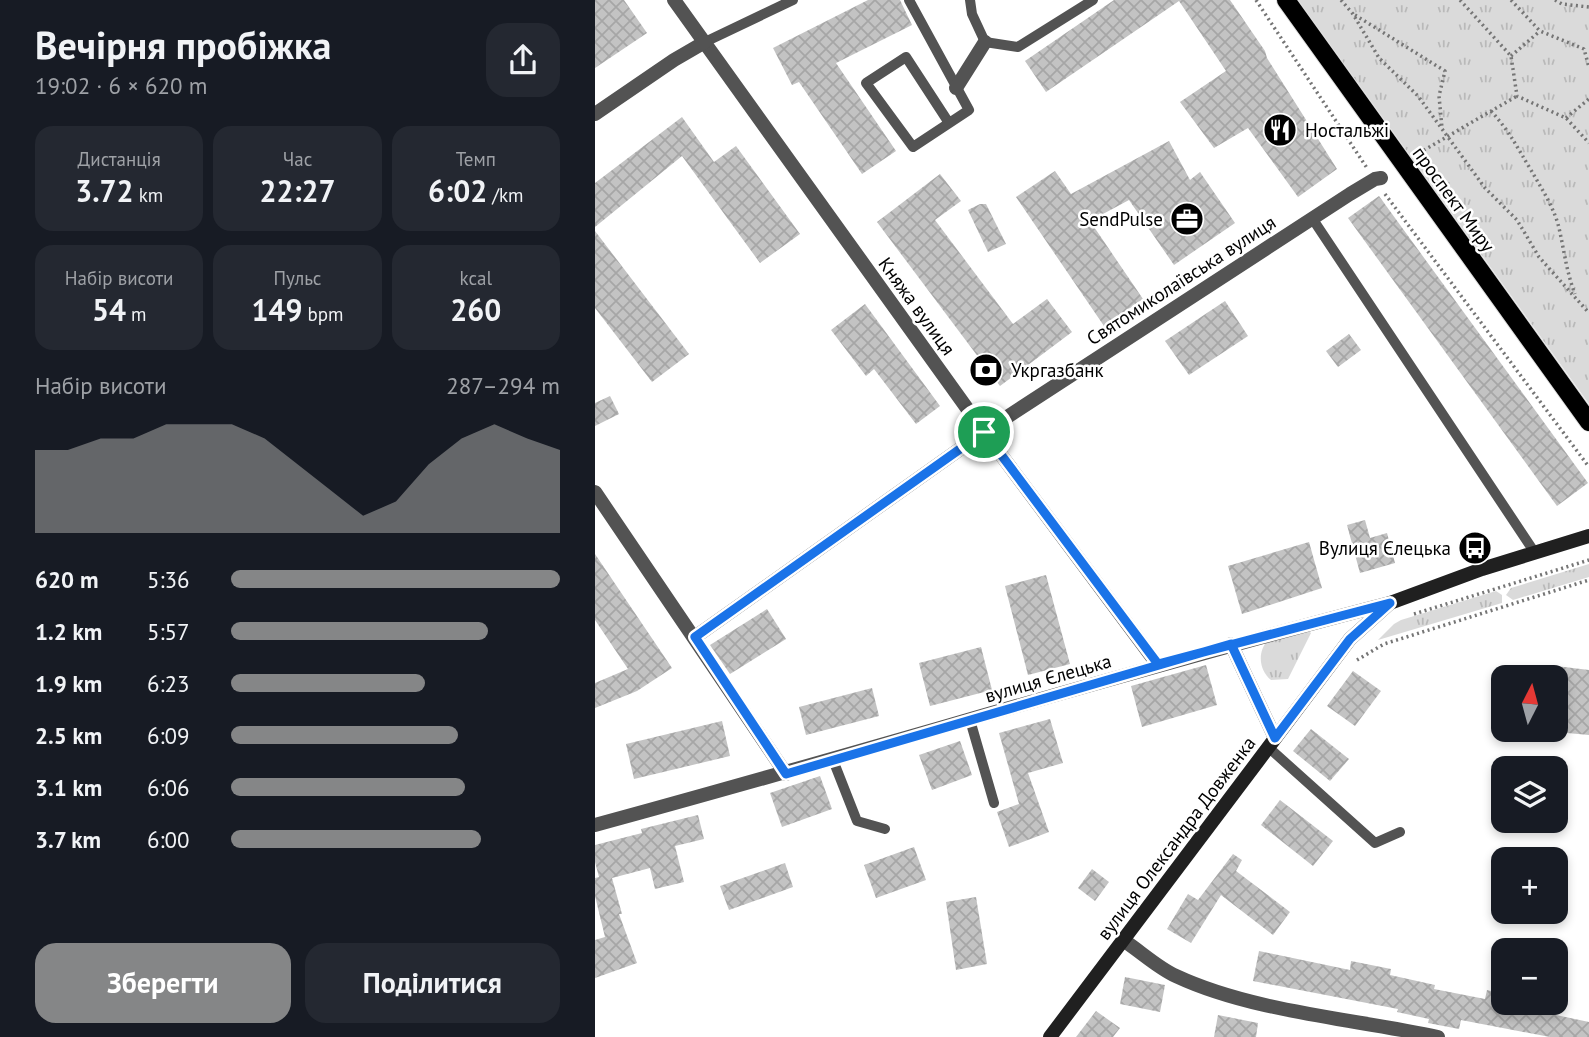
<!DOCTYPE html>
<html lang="uk">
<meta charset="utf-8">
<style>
:root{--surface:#171b24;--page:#242831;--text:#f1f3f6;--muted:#9ea1a6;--accent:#858687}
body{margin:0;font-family:"PT Sans",sans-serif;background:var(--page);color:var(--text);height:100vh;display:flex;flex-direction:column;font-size:26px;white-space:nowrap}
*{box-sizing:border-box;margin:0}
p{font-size:23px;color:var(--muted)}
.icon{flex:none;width:38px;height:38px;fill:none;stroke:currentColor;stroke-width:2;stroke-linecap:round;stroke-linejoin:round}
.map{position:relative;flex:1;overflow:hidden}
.sheet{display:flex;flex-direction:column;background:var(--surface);width:595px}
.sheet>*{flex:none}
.needle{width:46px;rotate:6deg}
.buttons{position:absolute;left:896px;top:665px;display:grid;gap:14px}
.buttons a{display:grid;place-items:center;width:77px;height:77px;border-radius:14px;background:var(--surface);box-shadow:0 4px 10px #0003;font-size:35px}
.pin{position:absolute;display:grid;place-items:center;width:60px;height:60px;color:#fff;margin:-30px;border:4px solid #fff;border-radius:50%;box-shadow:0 2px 7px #0007}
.round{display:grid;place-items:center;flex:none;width:74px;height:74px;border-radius:21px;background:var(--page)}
.head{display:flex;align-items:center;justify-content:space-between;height:119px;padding:0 35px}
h1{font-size:38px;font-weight:800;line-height:52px}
.figures{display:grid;grid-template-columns:repeat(3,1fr);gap:10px;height:119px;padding:7px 35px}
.figures div{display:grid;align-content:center;border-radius:18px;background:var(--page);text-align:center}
.figures b{font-size:30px;font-weight:800}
.figures small{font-size:19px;font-weight:400}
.figures p{font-size:19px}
.chart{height:196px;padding:14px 35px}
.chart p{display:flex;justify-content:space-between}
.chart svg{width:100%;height:126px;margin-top:7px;fill:var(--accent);opacity:.7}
.action{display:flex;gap:14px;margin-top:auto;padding:14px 35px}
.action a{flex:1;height:80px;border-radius:21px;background:var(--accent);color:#fff;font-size:28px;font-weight:800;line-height:80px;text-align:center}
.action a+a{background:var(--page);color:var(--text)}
ul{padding:0 35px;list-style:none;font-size:23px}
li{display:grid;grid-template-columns:112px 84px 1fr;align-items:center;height:52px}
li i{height:18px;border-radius:9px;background:var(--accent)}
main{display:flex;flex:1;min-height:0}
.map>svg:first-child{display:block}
</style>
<main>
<section class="sheet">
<div class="head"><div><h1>Вечірня пробіжка</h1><p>19:02 · 6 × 620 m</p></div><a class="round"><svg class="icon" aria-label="share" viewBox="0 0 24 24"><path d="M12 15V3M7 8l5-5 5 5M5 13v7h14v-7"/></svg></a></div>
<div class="figures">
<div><p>Дистанція</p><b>3.72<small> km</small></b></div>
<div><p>Час</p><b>22:27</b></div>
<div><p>Темп</p><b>6:02<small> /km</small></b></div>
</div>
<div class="figures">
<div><p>Набір висоти</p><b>54<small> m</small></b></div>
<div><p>Пульс</p><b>149<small> bpm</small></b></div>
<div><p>kcal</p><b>260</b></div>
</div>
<div class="chart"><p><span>Набір висоти</span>287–294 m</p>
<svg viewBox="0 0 160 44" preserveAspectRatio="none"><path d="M0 44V15L10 15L20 11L30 11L40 6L50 6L60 6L70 11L80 20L90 29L100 38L110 33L120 20L130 11L140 6L150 11L160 15V44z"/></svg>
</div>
<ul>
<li><b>620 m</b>5:36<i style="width:100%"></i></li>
<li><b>1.2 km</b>5:57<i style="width:78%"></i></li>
<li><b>1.9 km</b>6:23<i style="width:59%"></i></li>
<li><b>2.5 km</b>6:09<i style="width:69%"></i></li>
<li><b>3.1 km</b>6:06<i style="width:71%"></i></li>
<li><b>3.7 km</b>6:00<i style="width:76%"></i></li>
</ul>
<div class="action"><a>Зберегти</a><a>Поділитися</a></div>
</section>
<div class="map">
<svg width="994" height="1037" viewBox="0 0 994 1037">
<defs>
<pattern id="grass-tufts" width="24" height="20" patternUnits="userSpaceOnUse" patternTransform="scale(1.75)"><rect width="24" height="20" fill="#dadada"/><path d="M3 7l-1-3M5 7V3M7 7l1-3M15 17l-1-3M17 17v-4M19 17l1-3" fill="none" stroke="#b9b9b9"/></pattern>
<pattern id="building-cross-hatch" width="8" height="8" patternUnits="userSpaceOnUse" patternTransform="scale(1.75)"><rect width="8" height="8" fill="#c3c3c3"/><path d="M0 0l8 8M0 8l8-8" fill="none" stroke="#a6a6a6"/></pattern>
</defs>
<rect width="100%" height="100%" fill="#fff"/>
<g fill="url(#grass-tufts)">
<polygon points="703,0 994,0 994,404"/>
<polygon points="994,564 994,577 918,600 911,595 916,588"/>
<polygon points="901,591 907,595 907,603 783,640 799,624 806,620"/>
<path d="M712,630L716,633L693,679L676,680C664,670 662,652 673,640Z"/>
</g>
<g fill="url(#building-cross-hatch)">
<polygon points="0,0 29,0 52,33 0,68"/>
<polygon points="273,0 305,0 317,25 241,63 301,151 267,174 204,82 197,85 178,48"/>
<polygon points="519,0 635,0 670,51 672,58 742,169 703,197 653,128 619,148 585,102 631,71 584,1 451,92 430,61"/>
<polygon points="87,117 119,162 141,146 205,234 165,263 87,156 0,227 0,183"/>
<polygon points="574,141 595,180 605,172 640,223 579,265 534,200 495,221 548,299 509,326 421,197 460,171 476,194"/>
<polygon points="345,174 366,201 340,220 418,324 452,299 477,332 405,386 282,222"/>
<polygon points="784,196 993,483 962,506 753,218"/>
<polygon points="385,204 391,204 411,244 393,252 373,210"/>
<polygon points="0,231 94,354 57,382 0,308"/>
<polygon points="630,301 653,336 594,375 570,341"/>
<polygon points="270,304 345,406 321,424 279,369 271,376 236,330"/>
<polygon points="754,334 766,350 743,367 731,351"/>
<polygon points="15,396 24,414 0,426 0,403"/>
<polygon points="770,520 775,538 792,533 800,563 765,573 752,525"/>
<polygon points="714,542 727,588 647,614 633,566"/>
<polygon points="0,554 77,668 42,691 0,708 0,683 33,669 0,620"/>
<polygon points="451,575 475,664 433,675 410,586"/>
<polygon points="172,609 191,639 135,674 115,645"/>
<polygon points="386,647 397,690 335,706 324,663"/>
<polygon points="611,665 622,705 547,727 536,686"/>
<polygon points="961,666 994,670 994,735 961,732"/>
<polygon points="758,671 786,691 760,726 732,706"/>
<polygon points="277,688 284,716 211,735 204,707"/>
<polygon points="455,719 468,763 433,773 454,832 414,847 402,812 424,804 404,733"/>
<polygon points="127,721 135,756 39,779 31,744"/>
<polygon points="716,729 754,759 735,781 698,751"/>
<polygon points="365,741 377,775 337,790 324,755"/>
<polygon points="225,776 237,809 187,827 175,793"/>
<polygon points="685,800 738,841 718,866 666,825"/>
<polygon points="103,815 109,839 80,846 89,882 60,889 55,868 17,878 27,914 24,914 42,963 0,978 0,940 10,937 0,896 0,878 4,877 0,862 0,845 47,833 46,829"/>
<polygon points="319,847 331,880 281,898 269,865"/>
<polygon points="638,854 647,860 641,871 695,912 678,935 626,895 596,943 572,929 593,894 603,900"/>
<polygon points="190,863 198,887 134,910 125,886"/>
<polygon points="497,869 514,882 500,901 483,888"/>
<polygon points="381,897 392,964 361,970 351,902"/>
<polygon points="664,951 755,970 756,961 796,969 795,975 840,985 839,989 890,999 892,990 908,994 908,1003 964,1003 961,1015 994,1022 994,1037 955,1037 866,1020 864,1029 833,1023 834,1019 802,1012 803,1009 658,981"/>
<polygon points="530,977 570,985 565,1012 525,1004"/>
<polygon points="501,1011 525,1028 518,1037 481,1037"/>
<polygon points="623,1015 663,1023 661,1037 619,1037"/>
</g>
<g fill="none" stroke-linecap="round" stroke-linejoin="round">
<defs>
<polyline id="primary" points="691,0 994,422"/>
</defs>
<use href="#primary" stroke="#dbdbdb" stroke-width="20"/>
<g stroke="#757575" stroke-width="3.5" stroke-dasharray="2 3.5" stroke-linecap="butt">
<polyline points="661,0 772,168"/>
<polyline points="746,0 758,14 784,58 823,96 890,188 922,220 944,257 994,313"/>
<polyline points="865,0 916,56 922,96 971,118 994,143"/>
<polyline points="916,0 945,31 989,49 994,67"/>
<polyline points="960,0 967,4 994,7"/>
<polyline points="760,15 850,71 844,96 847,128"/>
<polyline points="916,56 945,31"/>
<path d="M896,111C915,132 922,147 936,170C946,188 957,204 963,224C969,248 971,271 980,294"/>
<polyline points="971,118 994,99"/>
<polyline points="824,153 922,96"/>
<polyline points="790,194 994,467"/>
<polyline points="819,614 994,560"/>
<polyline points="762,660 789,644 994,580"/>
</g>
<g stroke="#535353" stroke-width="10">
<polyline points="314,0 374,110 318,147 271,83 311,57 354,123"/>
<polyline points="375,0 377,14 390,42 423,47 498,0"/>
<polyline points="110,42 198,0"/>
<polyline points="717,218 940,553"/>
<polyline points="375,720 399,803"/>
<polyline points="673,747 780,843 805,832"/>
<polyline points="238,760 262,821 290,829"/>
</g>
<g stroke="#535353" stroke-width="14">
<polyline points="79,0 389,432 563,665"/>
<polyline points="361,88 390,42"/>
<polyline points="0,114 79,60 110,42"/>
<polyline points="0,492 191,774"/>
<polyline points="100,637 389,432 755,194 780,179 786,178"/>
<polyline points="636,644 680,738"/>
<path d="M0,825C266,753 529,672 795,603"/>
<path d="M528,940C545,951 563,968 581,976C658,1012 760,1019 843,1037"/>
</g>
<polyline stroke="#202020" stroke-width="14" points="455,1037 755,639 795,603 887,569 994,536"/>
<use href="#primary" stroke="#000" stroke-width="18"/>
</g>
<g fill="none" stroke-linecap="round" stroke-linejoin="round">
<defs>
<polyline id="route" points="389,432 100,637 191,774 636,644 680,738 755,639 795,603 563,664 389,432"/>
</defs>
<use href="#route" stroke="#fff" stroke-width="14"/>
<use href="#route" stroke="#1a73e8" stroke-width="9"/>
</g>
<defs>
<symbol id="restaurant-disc" viewBox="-11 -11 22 22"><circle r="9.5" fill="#000" stroke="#fff"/><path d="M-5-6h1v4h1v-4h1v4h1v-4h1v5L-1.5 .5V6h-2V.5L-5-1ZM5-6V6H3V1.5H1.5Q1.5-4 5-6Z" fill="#fff"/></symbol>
<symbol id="office-disc" viewBox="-11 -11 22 22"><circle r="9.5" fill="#000" stroke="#fff"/><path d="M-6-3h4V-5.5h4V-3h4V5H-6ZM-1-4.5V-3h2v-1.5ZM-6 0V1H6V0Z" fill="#fff"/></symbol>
<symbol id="bank-disc" viewBox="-11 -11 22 22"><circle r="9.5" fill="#000" stroke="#fff"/><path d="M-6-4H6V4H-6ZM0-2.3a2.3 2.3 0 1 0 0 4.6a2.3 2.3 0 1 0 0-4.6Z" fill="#fff"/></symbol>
<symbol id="bus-disc" viewBox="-11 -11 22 22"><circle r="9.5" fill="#000" stroke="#fff"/><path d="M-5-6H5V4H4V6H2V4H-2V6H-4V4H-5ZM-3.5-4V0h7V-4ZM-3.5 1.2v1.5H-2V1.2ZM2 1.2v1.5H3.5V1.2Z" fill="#fff"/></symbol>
</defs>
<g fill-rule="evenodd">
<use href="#restaurant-disc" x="666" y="111" width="38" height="38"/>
<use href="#office-disc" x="573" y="200" width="38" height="38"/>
<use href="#bank-disc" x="372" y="351" width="38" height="38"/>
<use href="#bus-disc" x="861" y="529" width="38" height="38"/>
</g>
<g text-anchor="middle" stroke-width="5" stroke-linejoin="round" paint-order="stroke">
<g font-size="19" fill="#000" stroke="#fff" text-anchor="start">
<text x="710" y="137">Ностальжі</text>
<text x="568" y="226" text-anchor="end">SendPulse</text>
<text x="416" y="377">Укргазбанк</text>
<text x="856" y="555" text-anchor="end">Вулиця Єлецька</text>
</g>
<g font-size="19" fill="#000" stroke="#fff">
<text transform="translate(859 199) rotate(54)" y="7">проспект Миру</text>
<text transform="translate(586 280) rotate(-33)" y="7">Святомиколаївська вулиця</text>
<text transform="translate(322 306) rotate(54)" y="7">Княжа вулиця</text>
<text transform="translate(453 678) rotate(-16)" y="7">вулиця Єлецька</text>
<text transform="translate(581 838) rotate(-53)" y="7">вулиця Олександра Довженка</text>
</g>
</g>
</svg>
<div class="buttons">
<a><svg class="needle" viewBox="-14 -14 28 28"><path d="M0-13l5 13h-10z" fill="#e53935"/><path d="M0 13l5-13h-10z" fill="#9ea1a6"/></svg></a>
<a><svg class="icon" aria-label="layers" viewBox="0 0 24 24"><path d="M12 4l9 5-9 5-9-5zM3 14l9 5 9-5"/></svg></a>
<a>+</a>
<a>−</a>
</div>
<div class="pin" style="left:389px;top:432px;background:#1e9e55"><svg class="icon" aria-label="arrive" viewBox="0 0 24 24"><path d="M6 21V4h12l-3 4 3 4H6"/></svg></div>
</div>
</main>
